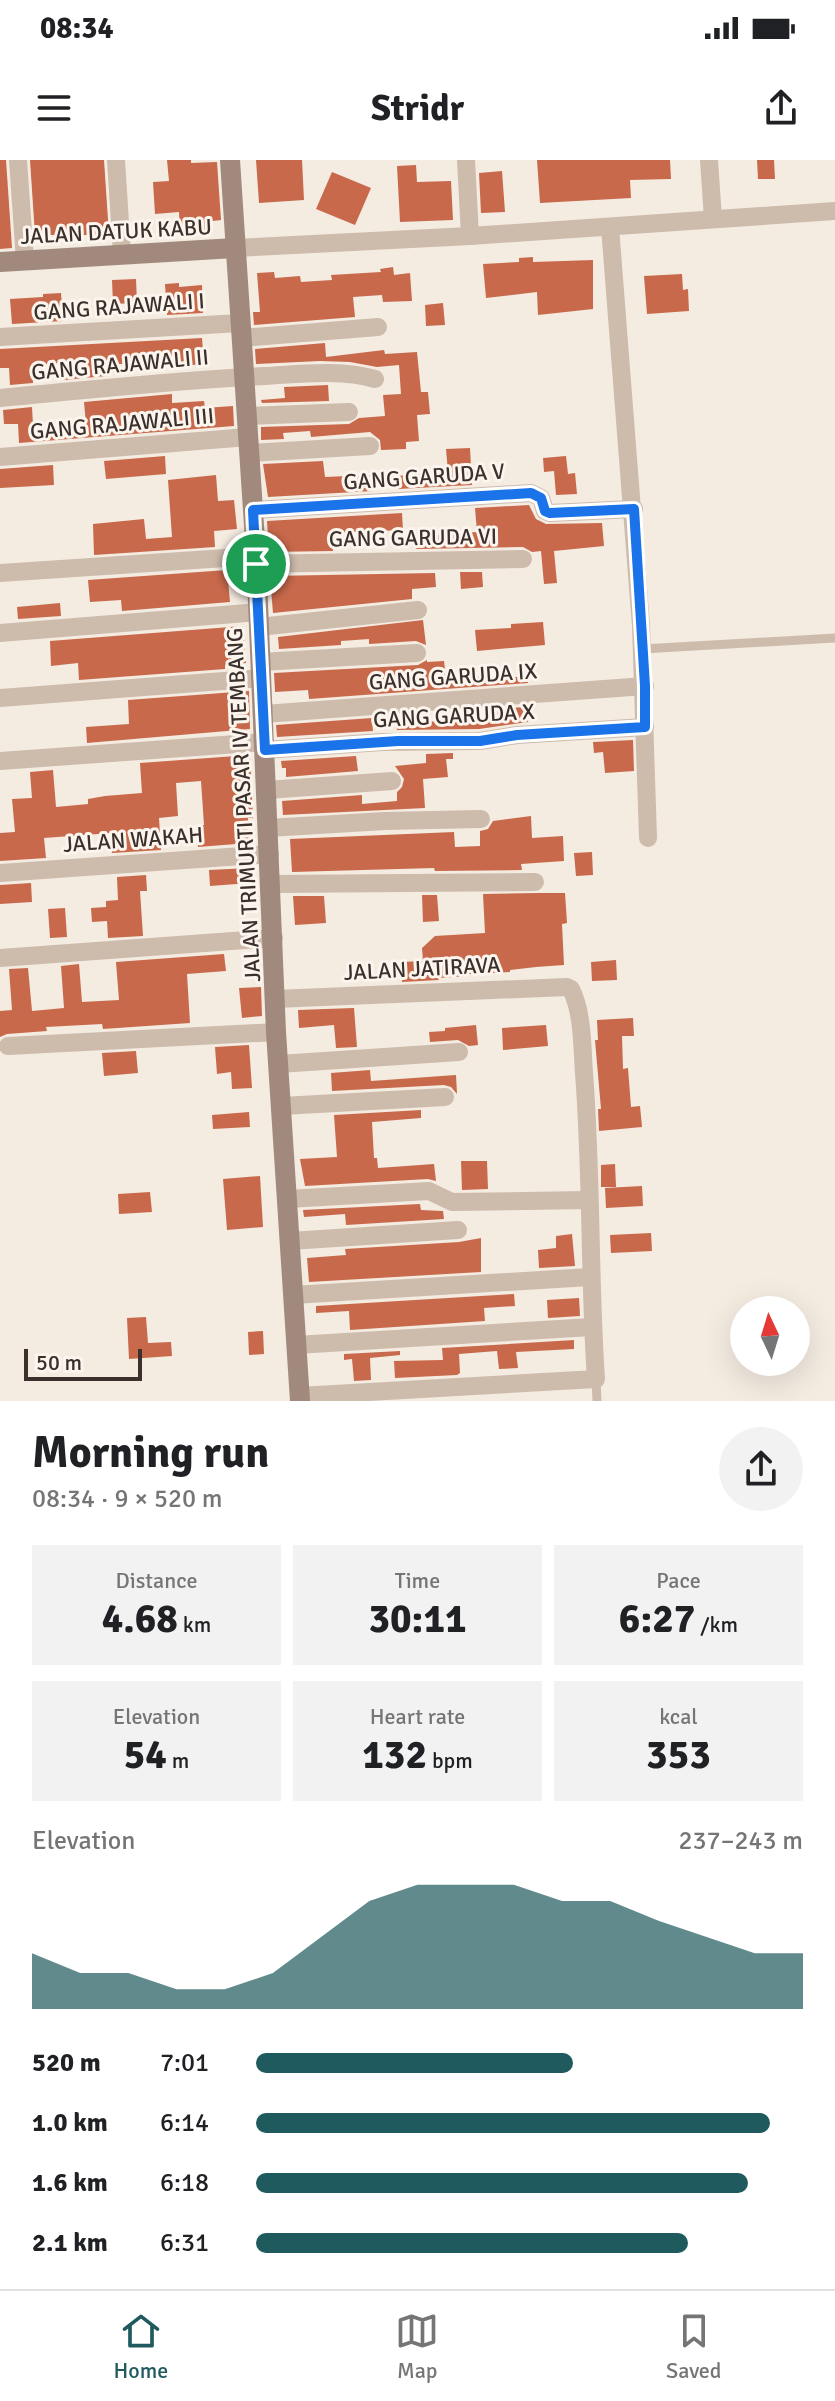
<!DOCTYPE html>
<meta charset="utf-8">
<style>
:root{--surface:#fff;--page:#f2f2f2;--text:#202124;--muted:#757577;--line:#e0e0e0;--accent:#1f5a5e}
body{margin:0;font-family:Signika,sans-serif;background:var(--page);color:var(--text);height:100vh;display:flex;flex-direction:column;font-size:30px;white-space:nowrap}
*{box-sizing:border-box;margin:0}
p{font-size:26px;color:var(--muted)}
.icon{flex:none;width:44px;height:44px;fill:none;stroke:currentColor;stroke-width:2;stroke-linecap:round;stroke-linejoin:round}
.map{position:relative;height:1241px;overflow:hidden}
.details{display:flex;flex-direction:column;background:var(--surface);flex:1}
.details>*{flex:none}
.needle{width:52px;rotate:356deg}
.tools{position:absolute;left:730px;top:1136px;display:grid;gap:16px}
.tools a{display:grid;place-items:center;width:80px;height:80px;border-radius:50%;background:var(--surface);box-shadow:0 8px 32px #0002;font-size:40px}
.scale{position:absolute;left:24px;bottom:20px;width:118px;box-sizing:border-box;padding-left:8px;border:4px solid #3b302b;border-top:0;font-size:22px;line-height:28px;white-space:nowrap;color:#3b302b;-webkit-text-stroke:6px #fbf5ee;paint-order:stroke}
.pin{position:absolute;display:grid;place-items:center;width:68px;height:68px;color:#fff;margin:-34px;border:4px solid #fff;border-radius:50%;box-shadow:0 2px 8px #0007}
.round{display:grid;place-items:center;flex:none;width:84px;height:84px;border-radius:42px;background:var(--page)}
.summary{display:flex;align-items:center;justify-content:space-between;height:136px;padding:0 32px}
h1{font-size:44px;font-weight:800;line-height:60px}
.metrics{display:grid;grid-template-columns:repeat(3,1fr);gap:12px;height:136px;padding:8px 32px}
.metrics div{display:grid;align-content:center;border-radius:0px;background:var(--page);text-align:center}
.metrics b{font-size:40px;font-weight:800}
.metrics small{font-size:22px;font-weight:400}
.metrics p{font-size:22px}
.chart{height:224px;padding:16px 32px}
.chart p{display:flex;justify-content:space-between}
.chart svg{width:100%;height:144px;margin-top:8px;fill:var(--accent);opacity:.7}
ul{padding:0 32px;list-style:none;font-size:26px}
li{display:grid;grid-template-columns:128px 96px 1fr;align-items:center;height:60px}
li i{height:20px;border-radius:10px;background:var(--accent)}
.status{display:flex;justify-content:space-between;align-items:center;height:56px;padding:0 40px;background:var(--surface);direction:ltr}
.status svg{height:22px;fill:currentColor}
header{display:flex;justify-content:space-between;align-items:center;height:104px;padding:0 32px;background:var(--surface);font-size:36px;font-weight:800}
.dock{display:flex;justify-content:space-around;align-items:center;height:112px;border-top:2px solid var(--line);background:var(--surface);font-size:22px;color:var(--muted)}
.dock a{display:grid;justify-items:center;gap:4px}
.dock .active{color:var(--accent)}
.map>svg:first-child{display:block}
</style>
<div class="status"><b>08:34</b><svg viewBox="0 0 49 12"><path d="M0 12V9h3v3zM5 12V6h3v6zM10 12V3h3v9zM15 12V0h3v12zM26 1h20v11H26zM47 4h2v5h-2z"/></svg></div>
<header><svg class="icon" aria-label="menu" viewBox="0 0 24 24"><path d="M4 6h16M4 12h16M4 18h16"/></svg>Stridr<svg class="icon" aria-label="share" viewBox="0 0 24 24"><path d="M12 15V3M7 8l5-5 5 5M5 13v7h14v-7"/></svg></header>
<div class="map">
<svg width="835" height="1241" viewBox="0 0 835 1241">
<rect width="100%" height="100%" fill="#f4ebe1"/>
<g fill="#c8694b">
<polygon points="0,0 6,0 12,88 0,89"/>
<polygon points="30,0 104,0 109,75 35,75"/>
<polygon points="167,0 191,0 191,3 217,2 221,60 205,62 206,71 180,72 179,52 155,54 153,22 169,21"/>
<polygon points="256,0 302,0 304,40 259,43"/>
<polygon points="537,0 670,0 671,19 630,20 631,38 540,43"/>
<polygon points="757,0 774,0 775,19 758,19"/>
<polygon points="416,5 417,22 451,21 453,60 400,62 397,6"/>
<polygon points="502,11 505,52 481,53 479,13"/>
<polygon points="332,12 371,28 355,65 316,49"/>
<polygon points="533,97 533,102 593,100 593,149 538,155 537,132 486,138 483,104 519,102 519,98"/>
<polygon points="393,107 394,115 410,113 412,141 383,142 382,135 353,137 355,157 254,165 253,152 260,152 257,113 274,112 275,118 300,116 301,122 332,120 331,115 381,112 380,109"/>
<polygon points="682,114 683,130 688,129 689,151 647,154 644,116"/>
<polygon points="136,119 137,143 113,144 112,120"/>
<polygon points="179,123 179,127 202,125 203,153 167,155 165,124"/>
<polygon points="61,133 63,161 12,164 10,139 43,137 43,134"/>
<polygon points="443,143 445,165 426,166 425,145"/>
<polygon points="202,178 204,204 181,206 180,198 135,200 136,203 105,205 106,216 64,220 63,203 36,205 32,206 33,223 10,225 9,208 0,208 0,189"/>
<polygon points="325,183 326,197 384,190 385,194 417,192 421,232 428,232 430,254 417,255 419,281 406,282 406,289 381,290 380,280 370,272 311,277 310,271 283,273 284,279 261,280 261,267 349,264 359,258 385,256 383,235 401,234 399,205 377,207 350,202 320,201 256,204 255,189"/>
<polygon points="328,225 329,241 262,243 261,240 285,238 284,227"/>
<polygon points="172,234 172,243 204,241 205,248 233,246 234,266 19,283 18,264 4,264 3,250 32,247 33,265 41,265 41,269 86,264 84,242"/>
<polygon points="470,288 472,325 398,329 397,316 448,312 446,289"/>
<polygon points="165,296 166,314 106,319 104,301"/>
<polygon points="566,296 568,314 575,313 577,334 556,335 554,311 544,312 543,298"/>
<polygon points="323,301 325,317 371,315 372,331 268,337 263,304"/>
<polygon points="53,305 54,325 0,328 0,309"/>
<polygon points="216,315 218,341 234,340 237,369 214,371 215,387 94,395 93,364 144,359 146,379 172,377 168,320"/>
<polygon points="529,345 536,359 546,364 602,363 604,386 554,391 557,423 544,424 541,391 532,392 523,387 416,389 415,373 435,372 435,375 477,372 475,348"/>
<polygon points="402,353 403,370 331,373 333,391 269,392 267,361"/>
<polygon points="227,410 230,442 122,451 121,440 90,442 88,420"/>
<polygon points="460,412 482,412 483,427 461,429"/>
<polygon points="435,413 436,427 412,429 412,439 273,453 270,416"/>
<polygon points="60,443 61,456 18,459 17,447"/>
<polygon points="423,460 426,485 416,481 369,484 369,479 341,481 341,485 279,489 278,477"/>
<polygon points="543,462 545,485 477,491 475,470 511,468 511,464"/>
<polygon points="243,466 246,503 225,505 225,509 79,520 78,503 51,506 50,481"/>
<polygon points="427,500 427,502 444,501 446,519 483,516 483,520 527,516 528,523 309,539 308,530 275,532 274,513 418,505"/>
<polygon points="249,531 250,569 87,583 86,567 129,564 128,540"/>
<polygon points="527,547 528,562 479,569 397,570 396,563 493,559 492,549"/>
<polygon points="399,556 399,560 372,562 373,571 277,577 276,565"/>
<polygon points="633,580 634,611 605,613 603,592 594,593 593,582"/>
<polygon points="453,593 453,599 446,599 448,617 423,619 425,648 283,655 282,641 362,635 362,644 397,641 397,632 402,627 404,619 395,606 426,603 426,594"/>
<polygon points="250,595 253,658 248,658 249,683 198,687 197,666 204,665 201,621 176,623 178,656 159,658 161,690 112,693 111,673 44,678 46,698 0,701 0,673 15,672 12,639 32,638 30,612 53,610 56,647 88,644 88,639 105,636 142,633 140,603"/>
<polygon points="356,596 358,611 286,617 286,608 282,608 281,601"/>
<polygon points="531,656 532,678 563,676 564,701 521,704 522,710 435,711 434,708 292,712 290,679 454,672 455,687 480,686 480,671 488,669 493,661"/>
<polygon points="592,692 593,715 576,716 574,693"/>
<polygon points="249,708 250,723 210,726 209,710"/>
<polygon points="146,715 147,731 140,731 143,776 108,778 107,761 92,762 91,748 106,747 106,741 118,740 117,717"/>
<polygon points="31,723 32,742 0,744 0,725"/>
<polygon points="539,733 565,733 567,763 562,764 564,805 536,807 510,810 510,812 468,814 468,816 438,818 439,820 402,822 401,802 423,801 422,788 435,776 485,773 483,734"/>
<polygon points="422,735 437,735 439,761 423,762"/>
<polygon points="293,736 324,736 326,763 295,765"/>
<polygon points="65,748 67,777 50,778 48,749"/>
<polygon points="224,794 226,811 187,814 190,863 103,869 102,864 46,867 47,871 7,874 0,877 0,851 12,850 9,809 28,808 32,851 64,848 61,806 79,804 82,842 119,840 116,802"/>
<polygon points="616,800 617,820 592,821 591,802"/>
<polygon points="261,827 262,856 242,858 239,828"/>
<polygon points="354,848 357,887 336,888 334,865 299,868 298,850"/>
<polygon points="633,858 634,876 622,876 623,909 628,908 631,947 640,946 642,967 599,971 598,949 601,949 595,880 598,880 597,860"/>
<polygon points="476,865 478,885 469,886 458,880 430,882 429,872 445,871 445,868"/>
<polygon points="546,865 548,886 503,890 502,868"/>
<polygon points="249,885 252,928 232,929 231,912 217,914 215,887"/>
<polygon points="136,891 138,913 104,916 102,893"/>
<polygon points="370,910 371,921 456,915 457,934 451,927 444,925 332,931 331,913"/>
<polygon points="421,950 421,958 372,962 374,998 377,998 378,1008 434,1004 436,1021 428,1019 305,1026 300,999 337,997 334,955"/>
<polygon points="249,952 250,967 213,969 212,955"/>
<polygon points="461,1001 487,1001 488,1029 462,1030"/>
<polygon points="615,1004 616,1027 601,1027 601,1005"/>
<polygon points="260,1016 263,1067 227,1070 223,1019"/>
<polygon points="642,1026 643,1046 606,1048 605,1028"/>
<polygon points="150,1032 152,1052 119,1054 118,1034"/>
<polygon points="420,1044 421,1050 443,1051 444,1059 346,1065 345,1054 304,1057 303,1050"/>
<polygon points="651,1073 652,1091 611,1093 610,1075"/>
<polygon points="572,1074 575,1106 539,1108 538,1090 556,1088 556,1076"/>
<polygon points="481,1078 481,1112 309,1122 307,1098 346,1095 345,1089 459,1082"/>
<polygon points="514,1134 515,1146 484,1148 485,1161 350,1170 349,1151 316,1153 316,1146"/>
<polygon points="579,1138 580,1156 548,1158 547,1140"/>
<polygon points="146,1157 148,1183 171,1182 172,1196 129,1199 127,1158"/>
<polygon points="263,1171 264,1194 249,1195 248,1172"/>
<polygon points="574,1180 574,1189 516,1192 518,1208 499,1209 497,1191 459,1194 460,1213 457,1215 395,1218 394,1201 443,1200 442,1188"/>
<polygon points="400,1191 400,1195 370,1198 371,1220 354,1221 352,1199 344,1200 344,1194"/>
</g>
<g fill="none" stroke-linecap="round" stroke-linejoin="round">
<g stroke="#cdbbac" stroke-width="9">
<polyline points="642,489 835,478"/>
<polyline points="596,1219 597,1241"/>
</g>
<g stroke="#cdbbac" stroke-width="18">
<polyline points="18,0 25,100"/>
<polyline points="116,0 122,94"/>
<polyline points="466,0 470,76"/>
<polyline points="709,0 713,59"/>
<polyline points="610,67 641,466 648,678"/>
<polyline points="235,88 470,76 835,51"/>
<polyline points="0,177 240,163"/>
<polyline points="241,178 378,167"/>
<path d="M0,238C88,230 176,220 265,216C301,214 340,209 375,219"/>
<polyline points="246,256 349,252"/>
<polyline points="249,293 370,286"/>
<polyline points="0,297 248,277"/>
<polyline points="253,350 531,333 541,338 545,351 550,353 634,349"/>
<polyline points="256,404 523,399"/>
<polyline points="0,413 256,396"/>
<polyline points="259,467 418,450"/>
<polyline points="0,473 258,452"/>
<polyline points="261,502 417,493"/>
<polyline points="0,538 262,518"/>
<polyline points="264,554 645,526"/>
<polyline points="265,590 382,582 480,581 517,575 645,567"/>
<polyline points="0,601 265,582"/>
<polyline points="267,630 392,621"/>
<polyline points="268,668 385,661 481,659"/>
<polyline points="0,713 270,694"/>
<polyline points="271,724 535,722"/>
<polyline points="0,798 274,778"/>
<path d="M275,839L567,827L571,829C583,853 582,887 584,913C592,1015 589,1117 596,1219L299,1236"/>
<polyline points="8,886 276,872"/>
<polyline points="279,904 459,892"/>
<polyline points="282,946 445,937"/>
<polyline points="287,1039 429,1031 452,1042 588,1040"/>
<polyline points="290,1081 458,1070"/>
<polyline points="293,1135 590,1117"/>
<polyline points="296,1185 592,1167"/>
</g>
<g stroke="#a18a7d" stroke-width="20">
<polyline points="230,0 256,396 276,872 300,1241"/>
<polyline points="0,102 235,88"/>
</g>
</g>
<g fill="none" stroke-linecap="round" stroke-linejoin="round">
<defs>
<polygon id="route" points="531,333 541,338 545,351 550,353 634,349 645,526 645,567 517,575 480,581 398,581 265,590 253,350"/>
</defs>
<use href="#route" stroke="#fff" stroke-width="16"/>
<use href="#route" stroke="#1a73e8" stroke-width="10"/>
</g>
<g text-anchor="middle" stroke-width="6" stroke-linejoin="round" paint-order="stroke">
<g font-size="22" fill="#3b302b" stroke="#fbf5ee">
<text transform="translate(116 71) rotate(-3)" y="8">JALAN DATUK KABU</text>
<text transform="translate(119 146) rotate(-4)" y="8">GANG RAJAWALI I</text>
<text transform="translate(120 204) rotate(-5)" y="8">GANG RAJAWALI II</text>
<text transform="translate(122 263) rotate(-5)" y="8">GANG RAJAWALI III</text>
<text transform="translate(424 316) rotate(-4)" y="8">GANG GARUDA V</text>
<text transform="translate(413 377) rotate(-1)" y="8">GANG GARUDA VI</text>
<text transform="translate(453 516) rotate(-4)" y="8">GANG GARUDA IX</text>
<text transform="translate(454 555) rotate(-3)" y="8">GANG GARUDA X</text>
<text transform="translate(243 645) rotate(-93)" y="8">JALAN TRIMURTI PASAR IV TEMBANG</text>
<text transform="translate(133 679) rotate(-4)" y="8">JALAN WAKAH</text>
<text transform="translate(422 808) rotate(-3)" y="8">JALAN JATIRAVA</text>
</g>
</g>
</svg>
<div class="tools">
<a><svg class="needle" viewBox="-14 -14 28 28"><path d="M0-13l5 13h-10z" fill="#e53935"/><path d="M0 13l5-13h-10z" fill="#757577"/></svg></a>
</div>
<div class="scale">50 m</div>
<div class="pin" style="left:256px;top:404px;background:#1e9e55"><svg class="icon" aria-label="arrive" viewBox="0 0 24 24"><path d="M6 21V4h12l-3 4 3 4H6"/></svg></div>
</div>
<section class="details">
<div class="summary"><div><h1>Morning run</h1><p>08:34 · 9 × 520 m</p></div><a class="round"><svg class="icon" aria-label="share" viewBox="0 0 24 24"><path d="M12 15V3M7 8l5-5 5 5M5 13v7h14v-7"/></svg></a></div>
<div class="metrics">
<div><p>Distance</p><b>4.68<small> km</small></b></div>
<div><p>Time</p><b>30:11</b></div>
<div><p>Pace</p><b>6:27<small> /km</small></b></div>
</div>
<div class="metrics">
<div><p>Elevation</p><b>54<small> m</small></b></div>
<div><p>Heart rate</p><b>132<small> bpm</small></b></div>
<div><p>kcal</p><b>353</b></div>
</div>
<div class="chart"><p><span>Elevation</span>237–243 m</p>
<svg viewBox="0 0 160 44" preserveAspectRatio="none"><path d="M0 44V27L10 33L20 33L30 38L40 38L50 33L60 22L70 11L80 6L90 6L100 6L110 11L120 11L130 17L140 22L150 27L160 27V44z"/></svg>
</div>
<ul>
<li><b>520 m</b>7:01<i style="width:58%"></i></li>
<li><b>1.0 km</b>6:14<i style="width:94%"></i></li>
<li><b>1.6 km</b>6:18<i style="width:90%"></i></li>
<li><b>2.1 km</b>6:31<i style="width:79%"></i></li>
</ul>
</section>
<nav class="dock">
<a class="active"><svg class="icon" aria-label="home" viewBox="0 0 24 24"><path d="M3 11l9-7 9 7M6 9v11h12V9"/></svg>Home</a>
<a><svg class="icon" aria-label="map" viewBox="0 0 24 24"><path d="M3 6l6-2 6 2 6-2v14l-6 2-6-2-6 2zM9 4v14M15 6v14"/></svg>Map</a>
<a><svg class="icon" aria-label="saved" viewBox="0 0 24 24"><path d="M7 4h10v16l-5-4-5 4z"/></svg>Saved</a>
</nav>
